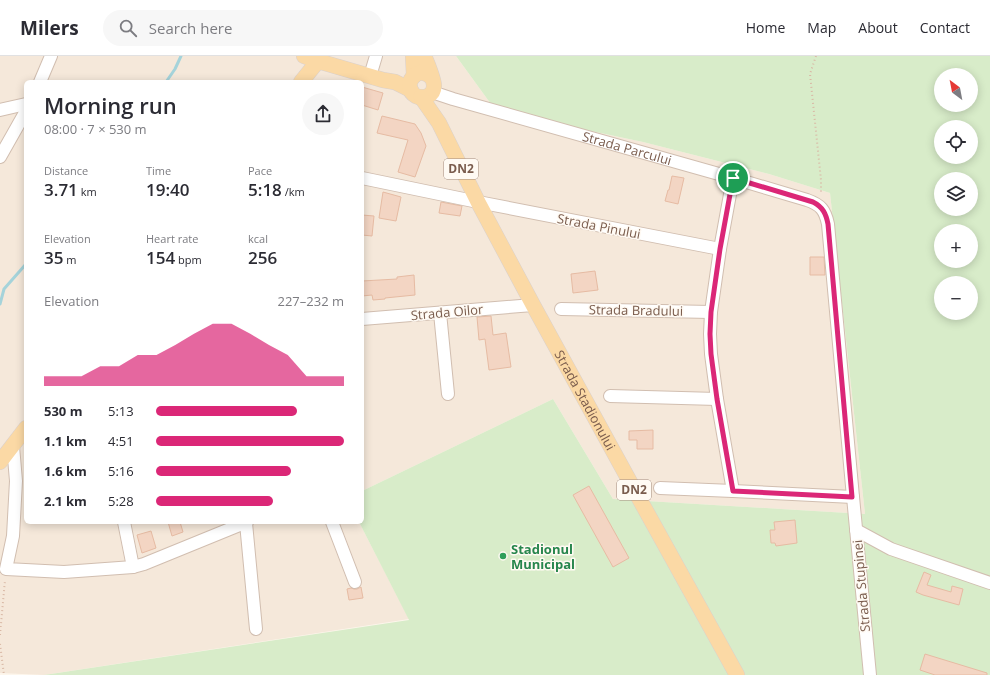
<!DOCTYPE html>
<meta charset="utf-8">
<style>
:root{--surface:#fff;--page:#f7f7f7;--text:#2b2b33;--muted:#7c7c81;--line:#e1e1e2;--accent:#db2777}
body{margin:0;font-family:"Open Sans",sans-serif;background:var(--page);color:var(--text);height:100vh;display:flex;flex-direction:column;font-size:15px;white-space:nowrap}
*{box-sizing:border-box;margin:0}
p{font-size:13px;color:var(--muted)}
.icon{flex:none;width:22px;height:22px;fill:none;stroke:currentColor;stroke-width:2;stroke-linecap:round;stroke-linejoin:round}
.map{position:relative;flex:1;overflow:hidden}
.drawer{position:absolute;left:24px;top:24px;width:340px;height:444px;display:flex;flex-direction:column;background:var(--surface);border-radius:6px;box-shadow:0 2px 10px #0003}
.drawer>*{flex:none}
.needle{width:26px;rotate:328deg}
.tools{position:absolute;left:934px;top:12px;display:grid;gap:8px}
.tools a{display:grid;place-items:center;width:44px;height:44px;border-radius:50%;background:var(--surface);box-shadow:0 2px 10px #0003;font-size:20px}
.pin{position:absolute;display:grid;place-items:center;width:34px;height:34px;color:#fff;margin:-17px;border:2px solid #fff;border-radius:50%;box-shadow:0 1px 4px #0007}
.round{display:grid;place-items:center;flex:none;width:42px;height:42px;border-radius:21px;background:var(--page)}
.summary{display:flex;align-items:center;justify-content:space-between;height:68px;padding:0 20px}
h1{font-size:22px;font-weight:600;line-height:30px}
.metrics{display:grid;grid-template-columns:repeat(3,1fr);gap:6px;height:68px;padding:4px 20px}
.metrics div{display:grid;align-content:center}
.metrics b{font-size:17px;font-weight:600}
.metrics small{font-size:11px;font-weight:400}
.metrics p{font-size:11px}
.chart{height:112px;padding:8px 20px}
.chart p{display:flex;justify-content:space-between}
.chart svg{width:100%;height:72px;margin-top:4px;fill:var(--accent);opacity:.7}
ul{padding:0 20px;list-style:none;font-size:13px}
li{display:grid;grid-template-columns:64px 48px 1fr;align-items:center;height:30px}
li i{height:10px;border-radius:5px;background:var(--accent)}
header{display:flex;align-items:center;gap:24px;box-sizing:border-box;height:56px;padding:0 20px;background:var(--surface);border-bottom:1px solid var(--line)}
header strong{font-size:19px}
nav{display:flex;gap:22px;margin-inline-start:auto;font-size:14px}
.search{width:280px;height:36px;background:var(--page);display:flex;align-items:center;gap:10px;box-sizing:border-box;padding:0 14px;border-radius:22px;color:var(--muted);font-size:15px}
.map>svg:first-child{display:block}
</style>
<header>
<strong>Milers</strong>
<div class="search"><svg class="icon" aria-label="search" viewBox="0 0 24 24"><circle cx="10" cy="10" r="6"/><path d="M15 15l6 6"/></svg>Search here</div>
<nav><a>Home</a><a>Map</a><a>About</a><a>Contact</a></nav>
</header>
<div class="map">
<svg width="990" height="619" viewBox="0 0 990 619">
<rect width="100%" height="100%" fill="#fdf6ec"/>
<polygon fill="#f5e8da" points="0,0 456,0 496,55 643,86 769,118 830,137 865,458 613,443 553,343 362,435 362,26 26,26 26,466 359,466 409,563 44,619 0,617"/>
<path fill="#d8ecc9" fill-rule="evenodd" d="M456,0H990V619H44L409,564L359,466H362V435L553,343L613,443L865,458L830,137L769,118L643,86L496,55ZM941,19H971V49H941ZM941,71H971V101H941ZM941,123H971V153H941ZM941,175H971V205H941ZM941,227H971V257H941Z"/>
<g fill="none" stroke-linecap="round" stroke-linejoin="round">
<g stroke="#a5d3da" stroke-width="3">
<polyline points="166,26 175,13 181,0"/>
<polyline points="0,248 4,233 26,208"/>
</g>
</g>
<g fill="#f3d5c3" stroke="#e6bba3">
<polygon points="362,31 383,37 378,54 362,49"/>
<polygon points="382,60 415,68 421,77 426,90 415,121 398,116 408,84 377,77"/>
<polygon points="672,120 684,122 678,148 665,145 668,134 669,134"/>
<polygon points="383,136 401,141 396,165 379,162"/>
<polygon points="441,146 462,150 460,160 439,157"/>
<polygon points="362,159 374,160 372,180 362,179"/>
<polygon points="810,201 824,201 825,219 810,219"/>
<polygon points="595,215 598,234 573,237 571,218"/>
<polygon points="414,219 415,239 385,242 385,243 373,244 372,239 362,240 362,225 397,223 397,221"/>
<polygon points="491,260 493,279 506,277 511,311 489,314 485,283 479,284 477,261"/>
<polygon points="653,374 653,393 637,393 637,384 629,384 629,375"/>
<polygon points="589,430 629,502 613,511 573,439"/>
<polygon points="795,464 797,487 776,490 775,487 771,487 770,474 775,474 774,466"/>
<polygon points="168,466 180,466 183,476 172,480"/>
<polygon points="151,475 156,492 142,497 137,479"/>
<polygon points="924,516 931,519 927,529 951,536 952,530 963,533 959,549 923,539 916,536"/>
<polygon points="361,531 363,542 349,544 347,533 351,532 354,533 357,533"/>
<polygon points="925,598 987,617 987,619 935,619 920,614"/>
</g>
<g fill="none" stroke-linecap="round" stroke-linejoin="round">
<defs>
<g id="minor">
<polyline points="370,20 376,0"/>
<polyline points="40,26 51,0"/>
<path id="s1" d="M432,36L453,43L733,122L807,144C821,149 825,154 828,168L853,441L870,619"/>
<polyline points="0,54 26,48"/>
<polyline points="0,101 26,55"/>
<polyline points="362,122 478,146 720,193"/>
<polyline points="733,122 720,193 711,256 710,278 711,298 717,343 733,435"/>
<polyline points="561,253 711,256"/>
<polyline points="440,257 448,338"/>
<polyline points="362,263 533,249"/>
<polyline points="610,340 717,343"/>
<polyline points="13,390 16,425 13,480 6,513 64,516 133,511 144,508 247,466"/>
<polyline points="660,432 733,435 853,441"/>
<polyline points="124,466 133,511"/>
<polyline points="332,466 355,526"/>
<polyline points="246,467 256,573"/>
<polyline points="856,474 891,493 990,527"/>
</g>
<g id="major">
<polyline points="304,0 318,5 383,24 395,26 411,34"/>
<polyline points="413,0 414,20"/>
<path d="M424,0C427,6 434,24 434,30C434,34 432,38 428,40C424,42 420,42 416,40C400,31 417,6 432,22"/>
<polyline points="301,26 318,5"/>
<path id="s2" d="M421,41L439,67L478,146L533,249L635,435L737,619"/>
<polyline points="0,406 26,372"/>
</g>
</defs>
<use href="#minor" stroke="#d1beb0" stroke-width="14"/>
<use href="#major" stroke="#dad1cd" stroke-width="16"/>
<g stroke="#d9b8a5" stroke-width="2" stroke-dasharray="1 3" stroke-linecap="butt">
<polyline points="816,0 810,18 821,124 821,138"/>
<polyline points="0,579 5,524"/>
<polyline points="0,588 4,619"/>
</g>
<use href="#minor" stroke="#fff" stroke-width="12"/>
<use href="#major" stroke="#fbd9a5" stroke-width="15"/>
</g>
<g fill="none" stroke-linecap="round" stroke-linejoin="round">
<defs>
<path id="route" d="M733,122L813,146C823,151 826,158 828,168L852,441L733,435L717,343L711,298L710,278L711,256L720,193Z"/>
</defs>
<use href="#route" stroke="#fff" stroke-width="8"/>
<use href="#route" stroke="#db2777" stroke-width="5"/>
</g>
<circle fill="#2e9e5b" stroke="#fffaf3" stroke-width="1.5" cx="503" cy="500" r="4"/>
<g text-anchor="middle" stroke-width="3" stroke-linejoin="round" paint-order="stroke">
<g fill="#fffaf3" stroke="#a28b7f" stroke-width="1">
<rect x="444" y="103" width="34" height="20" rx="3"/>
<rect x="617" y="424" width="34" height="20" rx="3"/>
</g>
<g font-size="12" font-weight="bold" fill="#7a5c4d">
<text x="461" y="117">DN2</text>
<text x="634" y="438">DN2</text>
</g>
<g font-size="13" fill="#7a5c4d" stroke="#fffaf3">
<text dy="5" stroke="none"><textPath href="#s1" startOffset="203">Strada Parcului</textPath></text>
<text transform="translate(599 170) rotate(11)" y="5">Strada Pinului</text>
<text transform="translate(636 254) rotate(1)" y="5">Strada Bradului</text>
<text transform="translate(447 256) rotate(-5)" y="5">Strada Oilor</text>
<text dy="5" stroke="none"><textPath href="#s2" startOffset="345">Strada Stadionului</textPath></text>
<text transform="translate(861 530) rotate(-95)" y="5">Strada Stupinei</text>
</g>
<g font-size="13" font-weight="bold" fill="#27864d" stroke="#fffaf3" text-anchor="start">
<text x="511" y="498">Stadionul<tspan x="511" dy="15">Municipal</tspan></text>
</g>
</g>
</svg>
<div class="tools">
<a><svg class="needle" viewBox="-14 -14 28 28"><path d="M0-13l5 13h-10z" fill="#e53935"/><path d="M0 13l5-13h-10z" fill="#7c7c81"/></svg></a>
<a><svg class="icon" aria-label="locate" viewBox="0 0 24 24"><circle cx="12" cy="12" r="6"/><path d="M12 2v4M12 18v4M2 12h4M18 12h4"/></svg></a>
<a><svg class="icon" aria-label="layers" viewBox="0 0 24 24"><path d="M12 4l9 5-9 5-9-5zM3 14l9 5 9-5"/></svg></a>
<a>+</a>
<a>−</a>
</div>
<div class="pin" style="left:733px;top:122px;background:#1e9e55"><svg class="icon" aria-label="arrive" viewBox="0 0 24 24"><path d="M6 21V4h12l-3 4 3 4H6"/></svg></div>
<section class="drawer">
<div class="summary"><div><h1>Morning run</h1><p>08:00 · 7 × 530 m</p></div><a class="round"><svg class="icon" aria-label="share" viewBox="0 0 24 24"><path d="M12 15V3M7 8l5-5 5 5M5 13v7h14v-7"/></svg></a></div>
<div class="metrics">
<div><p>Distance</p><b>3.71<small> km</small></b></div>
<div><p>Time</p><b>19:40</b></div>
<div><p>Pace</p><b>5:18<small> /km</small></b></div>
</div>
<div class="metrics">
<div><p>Elevation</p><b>35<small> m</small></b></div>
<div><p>Heart rate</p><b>154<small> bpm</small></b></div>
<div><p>kcal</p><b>256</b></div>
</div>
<div class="chart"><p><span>Elevation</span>227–232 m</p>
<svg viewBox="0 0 160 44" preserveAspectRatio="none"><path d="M0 44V38L10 38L20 38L30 32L40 32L50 25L60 25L70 19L80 12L90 6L100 6L110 12L120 19L130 25L140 38L150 38L160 38V44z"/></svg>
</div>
<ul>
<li><b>530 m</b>5:13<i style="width:75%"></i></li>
<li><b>1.1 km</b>4:51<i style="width:100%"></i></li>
<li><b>1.6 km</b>5:16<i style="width:72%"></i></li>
<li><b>2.1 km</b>5:28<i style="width:62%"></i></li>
</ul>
</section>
</div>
